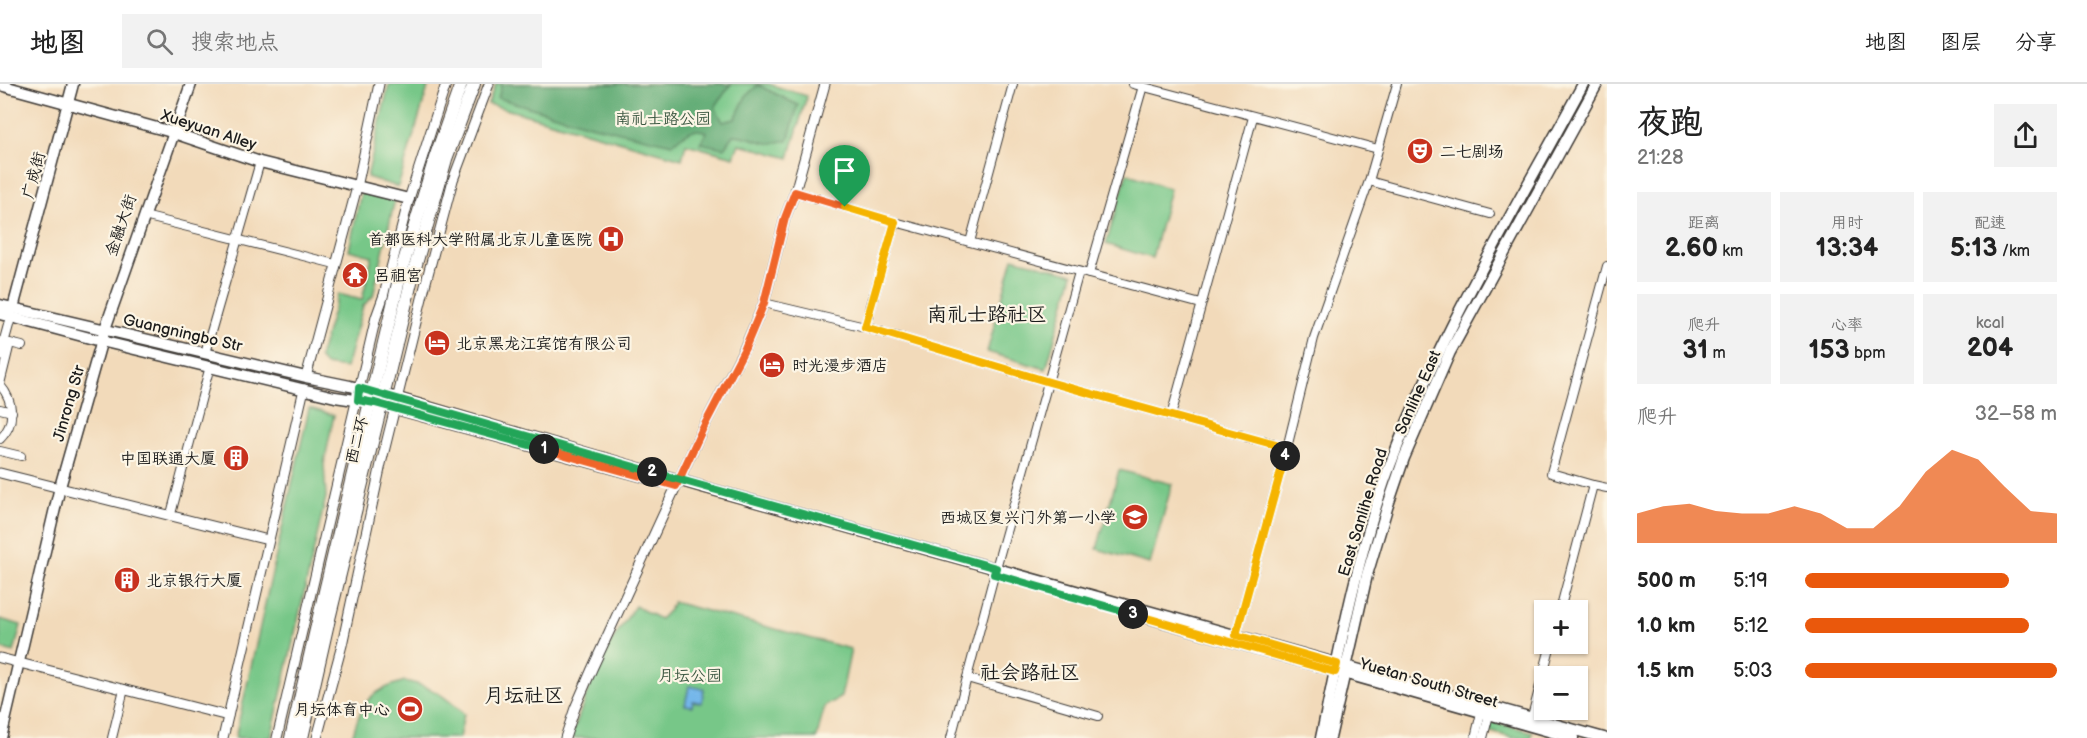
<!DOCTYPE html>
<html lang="zh">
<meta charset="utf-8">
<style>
:root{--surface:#fff;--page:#f2f2f2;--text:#222;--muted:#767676;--line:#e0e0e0;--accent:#ea580c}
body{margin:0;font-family:"Balsamiq Sans","LXGW WenKai TC",sans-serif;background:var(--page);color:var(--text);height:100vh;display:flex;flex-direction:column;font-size:22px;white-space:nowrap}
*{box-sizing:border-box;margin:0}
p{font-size:20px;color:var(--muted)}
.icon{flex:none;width:33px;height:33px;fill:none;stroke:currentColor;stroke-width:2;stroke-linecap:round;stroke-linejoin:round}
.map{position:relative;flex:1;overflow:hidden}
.drawer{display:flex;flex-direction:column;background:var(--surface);width:480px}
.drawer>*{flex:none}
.fabs{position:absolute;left:1534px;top:516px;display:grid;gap:12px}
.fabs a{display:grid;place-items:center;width:54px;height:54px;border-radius:0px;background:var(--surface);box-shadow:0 2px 4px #0004;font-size:30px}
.pin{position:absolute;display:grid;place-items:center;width:51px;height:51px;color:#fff;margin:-62px -26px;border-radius:50% 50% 50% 0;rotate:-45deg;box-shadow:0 0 6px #0007}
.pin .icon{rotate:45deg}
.km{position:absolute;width:30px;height:30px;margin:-15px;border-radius:50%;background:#222;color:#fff;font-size:16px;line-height:30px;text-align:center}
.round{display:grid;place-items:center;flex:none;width:63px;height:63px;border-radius:0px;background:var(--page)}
.summary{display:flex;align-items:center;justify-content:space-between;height:102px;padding:0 30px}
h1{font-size:33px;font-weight:700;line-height:45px}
.metrics{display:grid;grid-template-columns:repeat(3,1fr);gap:9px;height:102px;padding:6px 30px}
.metrics div{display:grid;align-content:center;border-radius:0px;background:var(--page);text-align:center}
.metrics b{font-size:26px;font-weight:700}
.metrics small{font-size:16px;font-weight:400}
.metrics p{font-size:16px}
.chart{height:168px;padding:12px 30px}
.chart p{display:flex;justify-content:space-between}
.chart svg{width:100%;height:108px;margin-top:6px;fill:var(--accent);opacity:.7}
ul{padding:0 30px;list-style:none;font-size:20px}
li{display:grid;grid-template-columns:96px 72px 1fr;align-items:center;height:45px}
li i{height:15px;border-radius:8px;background:var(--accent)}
header{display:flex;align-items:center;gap:36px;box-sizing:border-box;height:84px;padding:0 30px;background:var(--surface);border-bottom:2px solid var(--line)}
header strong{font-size:28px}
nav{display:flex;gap:33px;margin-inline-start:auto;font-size:21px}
.search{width:420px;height:54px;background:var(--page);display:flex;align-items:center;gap:15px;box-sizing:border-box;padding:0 21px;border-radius:0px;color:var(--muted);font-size:22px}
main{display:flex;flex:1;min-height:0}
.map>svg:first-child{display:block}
</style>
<header>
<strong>地图</strong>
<div class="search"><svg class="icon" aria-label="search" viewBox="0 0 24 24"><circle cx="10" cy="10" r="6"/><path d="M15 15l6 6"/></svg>搜索地点</div>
<nav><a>地图</a><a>图层</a><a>分享</a></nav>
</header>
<main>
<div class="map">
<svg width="1607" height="654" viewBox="0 0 1607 654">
<rect width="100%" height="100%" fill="#fcf5e5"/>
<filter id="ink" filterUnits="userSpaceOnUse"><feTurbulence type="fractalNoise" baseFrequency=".0167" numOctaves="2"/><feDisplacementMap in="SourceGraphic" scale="12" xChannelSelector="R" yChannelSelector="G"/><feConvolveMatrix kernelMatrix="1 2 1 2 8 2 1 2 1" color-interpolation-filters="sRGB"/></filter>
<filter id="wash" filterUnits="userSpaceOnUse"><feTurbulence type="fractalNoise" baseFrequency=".008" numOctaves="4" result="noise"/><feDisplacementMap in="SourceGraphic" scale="24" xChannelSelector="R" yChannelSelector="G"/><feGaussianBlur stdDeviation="1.35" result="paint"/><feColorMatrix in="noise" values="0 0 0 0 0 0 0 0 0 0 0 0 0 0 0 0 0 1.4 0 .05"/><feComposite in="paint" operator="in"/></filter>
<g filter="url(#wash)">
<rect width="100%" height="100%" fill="#f2daba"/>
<g fill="#77c788" stroke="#4a7252" stroke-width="1.5">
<polygon points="389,0 429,0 398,103 367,93"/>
<polygon points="496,0 768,0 807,12 789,74 739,60 734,73 686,60 682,75 488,20"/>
<polygon points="1127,89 1170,105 1152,174 1106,160"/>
<polygon points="361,108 395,115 373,212 363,222 346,284 325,281 319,274 338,210 362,216 372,172 349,166"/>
<polygon points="1013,174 1073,190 1046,285 987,268"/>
<polygon points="309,324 334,331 324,380 326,413 271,654 235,654"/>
<polygon points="1119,386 1172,400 1150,480 1097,465"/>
<polygon points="673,518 851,565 841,613 824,623 817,654 571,654 599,576 635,522 660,535 669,526"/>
<polygon points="0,535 21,541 14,568 0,564"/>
<path d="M405,597C432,603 444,611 464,630L459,654H352C361,618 369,607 405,597Z"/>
<polygon points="1490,637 1533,648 1531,654 1513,654 1488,647"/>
</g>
<path fill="#61ac74" stroke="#3e6448" stroke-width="1.5" d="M502,0H731L715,23L723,38L735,35L746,12L758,1L798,21L788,57C781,56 775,60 768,59C756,57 745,51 733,51L724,64L700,59L707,48C691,42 683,51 672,60L590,41L498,14Z"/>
<polygon fill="#75b7ea" stroke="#486a83" stroke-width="1.5" points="689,602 704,605 702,619 693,617 692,622 685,621"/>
</g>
<g filter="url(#ink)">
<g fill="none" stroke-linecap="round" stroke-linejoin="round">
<defs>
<g id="minor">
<polyline points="1133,0 1378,65"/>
<polyline points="1369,97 1490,130"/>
<polyline points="795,108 895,138 1201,220"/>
<polyline points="144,132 335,180"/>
<polyline points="970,158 1013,0"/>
<polyline points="1089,190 1143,2"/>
<polyline points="764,219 865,243 1049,298 1287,364"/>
<polyline points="865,243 895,138"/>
<polyline points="205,269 260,78"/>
<polyline points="0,300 10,259 22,262"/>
<path d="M0,301C14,317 16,340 0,355"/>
<polyline points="0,325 12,328"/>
<polyline points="1171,332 1253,33"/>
<polyline points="0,367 21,372"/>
<polyline points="1593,401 1551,389 1607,182"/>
<polyline points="171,430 210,282"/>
<polyline points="1560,526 1593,401 1607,404"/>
<polyline points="1236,551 1287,364 1314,254 1369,97 1397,0"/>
<polyline points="967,594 1098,632"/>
<polyline points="1531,636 1551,560"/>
<polyline points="112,654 124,605"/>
<polyline points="951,654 996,484 1079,188"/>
<polyline points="1475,654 1481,629"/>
<polyline points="1483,654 1489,631"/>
</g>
<g id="tertiary">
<polyline points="0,272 11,232"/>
<polyline points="306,293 357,103 379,0"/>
<polyline points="0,389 268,456"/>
<polyline points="0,574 228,632"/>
<polyline points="223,654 304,305"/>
<polyline points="277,654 376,233 384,211 409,115 446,0"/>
<polyline points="317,654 342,561 381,380 426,198 453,96 489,0"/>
<polyline points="565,654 575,624 592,585 702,346 745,263 764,219 785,134 795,108 825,0"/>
</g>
<g id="secondary">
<polyline points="0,1 168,47 260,78 409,115"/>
<polyline points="0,221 306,293 350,302 397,314 699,402 1604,654"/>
<polyline points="13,224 73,0"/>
<polyline points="0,230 101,257 335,313 375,319 660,397"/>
<polyline points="1146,533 1573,654"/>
<polyline points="1,654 60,403 105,245 191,0"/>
<path d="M1321,654C1339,569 1355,481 1384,398C1433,260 1513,130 1583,0"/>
<polyline points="1330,654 1367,491 1387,424 1404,374 1450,268 1597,0"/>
</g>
<g id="trunk">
<polyline points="400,191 435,74 461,0"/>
<polyline points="412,194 446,75 474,0"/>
<polyline points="291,654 318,537"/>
<polyline points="302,654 328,539"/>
</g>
</defs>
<use href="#minor" stroke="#3c3834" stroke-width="10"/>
<use href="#tertiary" stroke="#3c3834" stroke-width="11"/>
<use href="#secondary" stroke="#3c3834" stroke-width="13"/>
<use href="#trunk" stroke="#3c3834" stroke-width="14"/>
<use href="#minor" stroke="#fff" stroke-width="8"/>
<use href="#tertiary" stroke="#fff" stroke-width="9"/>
<use href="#secondary" stroke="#fff" stroke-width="10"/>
<use href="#trunk" stroke="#fff" stroke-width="12"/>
<defs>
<g id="trunk-bridge">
<polyline points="318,537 400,191"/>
<polyline points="328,539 412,194"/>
</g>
</defs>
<use href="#trunk-bridge" stroke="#3c3834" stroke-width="14" stroke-linecap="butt"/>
<use href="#trunk-bridge" stroke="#fff" stroke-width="12"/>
</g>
</g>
<g fill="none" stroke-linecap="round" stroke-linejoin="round" filter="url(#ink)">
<defs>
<polyline id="split-1" points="544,365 676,402 702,346 745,264 764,219 785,134 795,108 845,123"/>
<polyline id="split-2" points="544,365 375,319 358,316 359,304 652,388"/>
<polyline id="split-3" points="652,388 989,482 996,484 994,490 1133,530"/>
<polyline id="split-4" points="1133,530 1335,588 1337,580 1236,551 1285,372"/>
<polyline id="split-5" points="845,123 895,138 865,243 1049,298 1287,364 1285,372"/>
</defs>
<use href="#split-1" stroke="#fff" stroke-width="12"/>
<use href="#split-2" stroke="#fff" stroke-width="12"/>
<use href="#split-3" stroke="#fff" stroke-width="12"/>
<use href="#split-4" stroke="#fff" stroke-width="12"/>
<use href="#split-5" stroke="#fff" stroke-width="12"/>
<use href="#split-1" stroke="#f0652b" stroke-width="8"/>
<use href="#split-2" stroke="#22a559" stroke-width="8"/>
<use href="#split-3" stroke="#22a559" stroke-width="8"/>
<use href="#split-4" stroke="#f5b400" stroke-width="8"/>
<use href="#split-5" stroke="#f5b400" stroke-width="8"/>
</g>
<defs>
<symbol id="theatre-disc" viewBox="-11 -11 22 22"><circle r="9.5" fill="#c8321e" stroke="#fcf5e5"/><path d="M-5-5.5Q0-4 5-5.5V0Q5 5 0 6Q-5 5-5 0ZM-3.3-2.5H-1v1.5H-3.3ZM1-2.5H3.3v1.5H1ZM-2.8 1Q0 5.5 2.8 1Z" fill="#fff"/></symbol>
<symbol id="hospital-disc" viewBox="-11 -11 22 22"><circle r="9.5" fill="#c8321e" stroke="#fcf5e5"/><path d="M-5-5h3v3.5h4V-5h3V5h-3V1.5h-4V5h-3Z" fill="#fff"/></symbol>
<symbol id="temple-disc" viewBox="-11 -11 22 22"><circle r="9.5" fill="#c8321e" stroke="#fcf5e5"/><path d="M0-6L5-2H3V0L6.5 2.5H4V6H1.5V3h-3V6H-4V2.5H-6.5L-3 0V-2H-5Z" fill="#fff"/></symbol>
<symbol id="hotel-disc" viewBox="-11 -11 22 22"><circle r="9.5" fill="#c8321e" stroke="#fcf5e5"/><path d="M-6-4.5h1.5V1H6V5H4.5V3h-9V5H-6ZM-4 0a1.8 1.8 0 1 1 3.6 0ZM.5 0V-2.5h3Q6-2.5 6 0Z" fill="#fff"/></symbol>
<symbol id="building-disc" viewBox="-11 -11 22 22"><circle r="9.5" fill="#c8321e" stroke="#fcf5e5"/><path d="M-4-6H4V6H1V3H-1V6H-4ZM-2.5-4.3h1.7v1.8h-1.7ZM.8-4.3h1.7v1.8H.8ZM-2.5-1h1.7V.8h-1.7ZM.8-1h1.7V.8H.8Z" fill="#fff"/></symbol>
<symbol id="school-disc" viewBox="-11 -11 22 22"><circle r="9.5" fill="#c8321e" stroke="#fcf5e5"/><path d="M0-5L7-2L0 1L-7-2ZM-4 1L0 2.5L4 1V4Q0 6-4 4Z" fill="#fff"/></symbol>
<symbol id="stadium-disc" viewBox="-11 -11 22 22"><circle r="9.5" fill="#c8321e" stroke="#fcf5e5"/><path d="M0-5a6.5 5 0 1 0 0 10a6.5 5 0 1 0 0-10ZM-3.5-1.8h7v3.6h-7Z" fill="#fff"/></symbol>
</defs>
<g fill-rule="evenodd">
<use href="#theatre-disc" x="1405" y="52" width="30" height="30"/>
<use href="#hospital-disc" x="596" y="140" width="30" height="30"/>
<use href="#temple-disc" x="340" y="176" width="30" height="30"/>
<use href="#hotel-disc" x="422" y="244" width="30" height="30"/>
<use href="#hotel-disc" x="757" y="266" width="30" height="30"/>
<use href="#building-disc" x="221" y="359" width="30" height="30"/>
<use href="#school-disc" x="1120" y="418" width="30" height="30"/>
<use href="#building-disc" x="112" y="481" width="30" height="30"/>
<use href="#stadium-disc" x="395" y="610" width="30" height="30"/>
</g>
<g text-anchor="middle" stroke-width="4.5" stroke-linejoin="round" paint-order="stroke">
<g font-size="16" fill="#3c5842" stroke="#fcf5e5">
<text x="663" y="40">南礼士路公园</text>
<text x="690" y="597">月坛公园</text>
</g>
<g font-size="16" fill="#1c1c1c" stroke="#fcf5e5">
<text transform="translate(209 45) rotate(18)" y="6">Xueyuan Alley</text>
<text transform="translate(33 91) rotate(-75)" y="6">广成街</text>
<text transform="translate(120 141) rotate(-71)" y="6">金融大街</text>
<text transform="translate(183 248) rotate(13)" y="6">Guangningbo Str</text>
<text transform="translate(1417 308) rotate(-66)" y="6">Sanlihe East</text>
<text transform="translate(68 319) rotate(-74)" y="6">Jinrong Str</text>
<text transform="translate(356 356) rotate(-76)" y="6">西二环</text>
<text transform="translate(1362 428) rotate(-73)" y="6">East Sanlihe Road</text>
<text transform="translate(1429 598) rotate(16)" y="6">Yuetan South Street</text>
</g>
<g font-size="16" fill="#1c1c1c" stroke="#fcf5e5" text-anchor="start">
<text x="1440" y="73">二七剧场</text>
<text x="592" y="161" text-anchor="end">首都医科大学附属北京儿童医院</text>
<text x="374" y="197">吕祖宫</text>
<text x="456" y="265">北京黑龙江宾馆有限公司</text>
<text x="792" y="287">时光漫步酒店</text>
<text x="216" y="380" text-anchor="end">中国联通大厦</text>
<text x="1116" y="439" text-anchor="end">西城区复兴门外第一小学</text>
<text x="146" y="502">北京银行大厦</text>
<text x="390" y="631" text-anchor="end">月坛体育中心</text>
</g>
<g font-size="20" fill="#1c1c1c" stroke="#fcf5e5">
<text x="987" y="237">南礼士路社区</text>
<text x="1030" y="595">社会路社区</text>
<text x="524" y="618">月坛社区</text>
</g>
</g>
</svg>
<div class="fabs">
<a>+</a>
<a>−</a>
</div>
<div class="pin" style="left:845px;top:123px;background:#1e9e55"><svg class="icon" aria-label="arrive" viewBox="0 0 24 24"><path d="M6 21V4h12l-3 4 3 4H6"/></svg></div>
<b class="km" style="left:544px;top:365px">1</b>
<b class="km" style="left:652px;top:388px">2</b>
<b class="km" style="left:1133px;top:530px">3</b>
<b class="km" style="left:1285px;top:372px">4</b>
</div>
<section class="drawer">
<div class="summary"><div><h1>夜跑</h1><p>21:28</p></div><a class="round"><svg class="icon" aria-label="share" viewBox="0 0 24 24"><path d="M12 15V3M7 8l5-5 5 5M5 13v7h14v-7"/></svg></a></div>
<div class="metrics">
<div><p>距离</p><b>2.60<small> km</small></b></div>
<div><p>用时</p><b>13:34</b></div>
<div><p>配速</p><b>5:13<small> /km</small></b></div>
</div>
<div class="metrics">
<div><p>爬升</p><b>31<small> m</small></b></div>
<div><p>心率</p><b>153<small> bpm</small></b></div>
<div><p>kcal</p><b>204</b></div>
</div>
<div class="chart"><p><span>爬升</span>32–58 m</p>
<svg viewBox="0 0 160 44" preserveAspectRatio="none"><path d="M0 44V32L10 29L20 28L30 31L40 32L50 32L60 29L70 32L80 38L90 38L100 29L110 15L120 6L130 10L140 21L150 31L160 32V44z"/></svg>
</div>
<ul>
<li><b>500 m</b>5:19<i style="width:81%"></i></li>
<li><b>1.0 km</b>5:12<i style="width:89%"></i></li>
<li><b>1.5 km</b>5:03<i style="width:100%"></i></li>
</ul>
</section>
</main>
